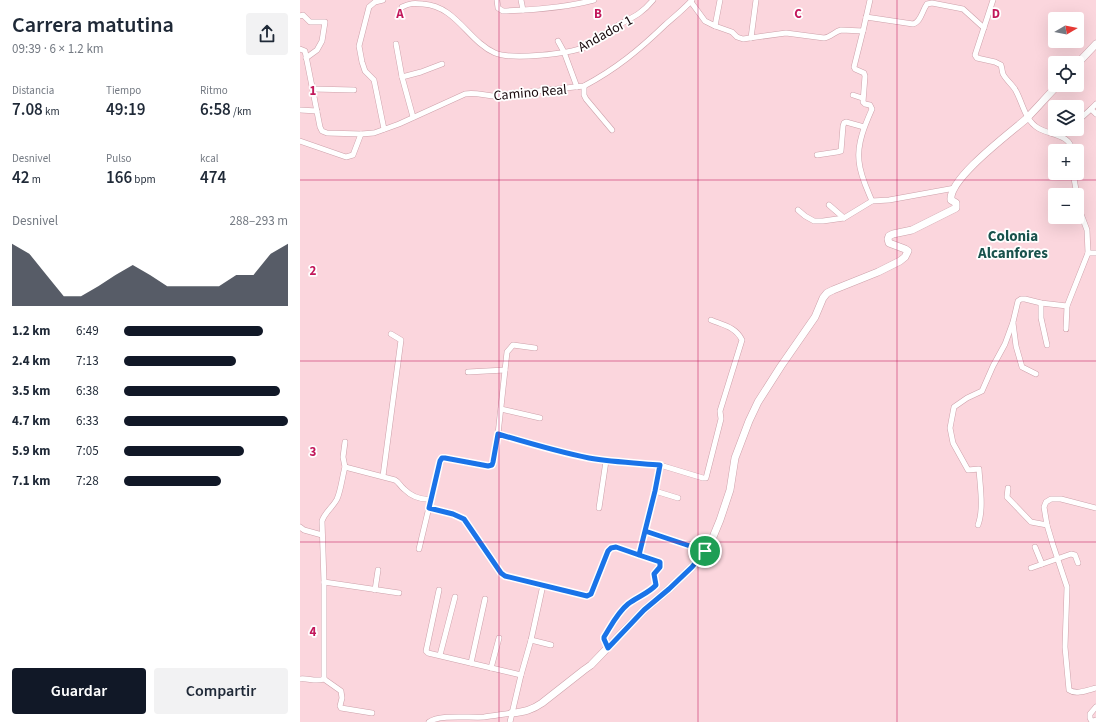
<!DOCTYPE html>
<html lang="es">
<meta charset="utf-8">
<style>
:root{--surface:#fff;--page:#f2f2f3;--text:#1f2937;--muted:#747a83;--accent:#111827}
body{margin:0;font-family:"Source Sans 3",sans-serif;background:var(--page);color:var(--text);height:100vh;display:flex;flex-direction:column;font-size:15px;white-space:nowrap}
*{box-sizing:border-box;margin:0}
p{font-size:13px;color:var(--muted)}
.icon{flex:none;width:22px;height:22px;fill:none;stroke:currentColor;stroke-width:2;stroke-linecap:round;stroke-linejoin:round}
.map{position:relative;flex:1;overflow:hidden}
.sheet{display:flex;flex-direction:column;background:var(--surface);width:300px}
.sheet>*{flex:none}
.needle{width:26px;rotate:80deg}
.fabs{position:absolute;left:748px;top:12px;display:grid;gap:8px}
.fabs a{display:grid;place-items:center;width:36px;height:36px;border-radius:4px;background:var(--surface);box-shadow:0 4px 16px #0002;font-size:20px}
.pin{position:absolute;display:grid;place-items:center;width:34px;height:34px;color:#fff;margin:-17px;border:2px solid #fff;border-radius:50%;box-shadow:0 1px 4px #0007}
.round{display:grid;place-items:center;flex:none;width:42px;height:42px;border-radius:4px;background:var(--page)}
.summary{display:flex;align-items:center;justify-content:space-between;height:68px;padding:0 12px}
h1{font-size:22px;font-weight:600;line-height:30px}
.stats{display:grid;grid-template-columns:repeat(3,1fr);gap:6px;height:68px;padding:4px 12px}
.stats div{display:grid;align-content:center}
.stats b{font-size:17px;font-weight:600}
.stats small{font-size:11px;font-weight:400}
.stats p{font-size:11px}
.chart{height:112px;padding:8px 12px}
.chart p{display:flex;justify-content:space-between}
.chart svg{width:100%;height:72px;margin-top:4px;fill:var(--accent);opacity:.7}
.cta{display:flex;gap:8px;margin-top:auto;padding:8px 12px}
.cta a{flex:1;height:46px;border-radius:4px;background:var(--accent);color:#fff;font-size:16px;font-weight:600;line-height:46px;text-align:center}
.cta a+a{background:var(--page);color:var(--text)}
ul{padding:0 12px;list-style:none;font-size:13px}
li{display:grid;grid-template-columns:64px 48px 1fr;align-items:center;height:30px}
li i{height:10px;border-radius:5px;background:var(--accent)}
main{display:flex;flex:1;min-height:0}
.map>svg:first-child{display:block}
</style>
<main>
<section class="sheet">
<div class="summary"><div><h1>Carrera matutina</h1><p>09:39 · 6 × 1.2 km</p></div><a class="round"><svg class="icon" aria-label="share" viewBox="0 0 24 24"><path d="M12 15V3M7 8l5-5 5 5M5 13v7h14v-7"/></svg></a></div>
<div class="stats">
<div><p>Distancia</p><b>7.08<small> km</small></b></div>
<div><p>Tiempo</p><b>49:19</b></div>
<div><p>Ritmo</p><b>6:58<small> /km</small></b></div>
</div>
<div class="stats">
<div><p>Desnivel</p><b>42<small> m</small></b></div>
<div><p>Pulso</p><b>166<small> bpm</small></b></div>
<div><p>kcal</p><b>474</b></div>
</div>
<div class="chart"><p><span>Desnivel</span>288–293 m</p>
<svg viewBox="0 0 160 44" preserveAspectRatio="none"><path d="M0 44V6L10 12L20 25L30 38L40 38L50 32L60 25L70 19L80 25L90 32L100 32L110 32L120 32L130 25L140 25L150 12L160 6V44z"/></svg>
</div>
<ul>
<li><b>1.2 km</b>6:49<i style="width:85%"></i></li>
<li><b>2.4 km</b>7:13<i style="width:68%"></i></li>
<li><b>3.5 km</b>6:38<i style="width:95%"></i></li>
<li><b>4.7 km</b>6:33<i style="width:100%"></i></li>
<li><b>5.9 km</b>7:05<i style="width:73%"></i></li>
<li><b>7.1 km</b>7:28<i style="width:59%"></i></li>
</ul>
<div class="cta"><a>Guardar</a><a>Compartir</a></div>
</section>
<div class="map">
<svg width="796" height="722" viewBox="0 0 796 722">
<rect width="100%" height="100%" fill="#fbd6dd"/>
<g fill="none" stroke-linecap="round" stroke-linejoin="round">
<defs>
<g id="street">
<polyline points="83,0 75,2 69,7 59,46 62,62 65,71 74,80 84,129"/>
<path d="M197,0L198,8L203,11C233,10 264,8 294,0"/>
<polyline points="221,0 223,10"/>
<path d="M693,0L675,55L677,58L695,62L701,65C702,68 702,71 703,74C706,80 713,85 716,91C723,104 725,120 738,128C749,135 771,134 772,151"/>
<path d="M391,2L405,21L415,26L432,32L437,37L443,39L486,33L524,38C531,37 534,32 541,30L563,31L570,0"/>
<path d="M102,7C110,3 114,3 123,4C156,6 168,41 195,53C212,60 268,54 285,47C296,42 304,34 313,28C330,18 340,16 353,0"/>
<polyline points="0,16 3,15 10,22 25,22 22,41 17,50 6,58"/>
<path d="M566,17L613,24C621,22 622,11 627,4L632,3L663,9L684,28"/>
<polyline points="415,26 420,0"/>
<path d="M563,31L554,67L555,69L564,73L565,76L563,102L565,104L570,105L572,109C565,125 557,143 559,161C560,175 567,189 572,201"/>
<polyline points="451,38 456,0"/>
<polyline points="258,41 264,52 277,87"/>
<polyline points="96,44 102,77 113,117"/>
<path d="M0,49L5,51L20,127L22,131L27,133L61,134L74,133L99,124L165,94C174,92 183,95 193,96L284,86C316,69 339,50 365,25C374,17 384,9 392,0"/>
<polyline points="102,77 121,72 142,64"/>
<polyline points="284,86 284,95 286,99 312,130"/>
<polyline points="13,89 54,90"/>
<polyline points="553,95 562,98"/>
<polyline points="791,109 796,104"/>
<polyline points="0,110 17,111"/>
<polyline points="780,119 791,109 796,114"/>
<polyline points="0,141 46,157 53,155 61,134"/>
<polyline points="517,155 537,152 541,151 543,126 544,123 546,122 564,127"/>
<polyline points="773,173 777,195"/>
<polyline points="777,197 781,214 787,230 788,253 796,253"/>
<polyline points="529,205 544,218"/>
<polyline points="498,210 505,216 514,221 523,221 544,218 572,201 589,200 655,188"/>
<polyline points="741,303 741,318 747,345"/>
<polyline points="713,323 716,346 722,367 736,374"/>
<polyline points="766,329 767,306 788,253"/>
<polyline points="168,372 205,370"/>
<polyline points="201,409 240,418"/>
<polyline points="198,434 207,352 213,345 235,348"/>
<polyline points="45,467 43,457 45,442"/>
<polyline points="83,476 101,340 91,334"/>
<path d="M708,488L707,497L731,522L747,525L753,545L767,587L765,647L769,690C776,695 788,690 796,688"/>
<polyline points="355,491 378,498"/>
<polyline points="129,508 153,514 164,519 201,573 205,576 243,585"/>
<polyline points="299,508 306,461"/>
<path d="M678,525C684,509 680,486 679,469L668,470L653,443L650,428L654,407L667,398L682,391L693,366L705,344L713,322L718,301L721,299H725L741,303L767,306"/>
<polyline points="747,525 744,507 746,502 751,499 761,499 796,508"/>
<polyline points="0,527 4,530 22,535"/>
<polyline points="345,531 405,551"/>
<polyline points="735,547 742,564"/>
<polyline points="119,549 131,499"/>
<polyline points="731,568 771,554 775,555 778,563"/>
<polyline points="24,582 99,593"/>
<polyline points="75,590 78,570"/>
<polyline points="139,590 126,651 128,653 221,675"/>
<polyline points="231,640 251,645"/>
<path d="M308,648L304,639V637C311,626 317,613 328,604C337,597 349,593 356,585L354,575L360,567V562L339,555"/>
<polyline points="140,655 155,597"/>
<polyline points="171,663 185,599"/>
<polyline points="191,668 199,638"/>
<path d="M0,679C8,678 16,682 24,679V582L22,521C25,512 33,507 37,499C41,490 42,478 45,467L95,480C99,482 100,486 104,489C111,496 121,500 131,499L141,461L142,458H145L188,466L192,465L193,462L198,434L246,448L289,458L306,461L360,465L403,478H406L421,419L420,411L442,340C436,327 423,325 411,320"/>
<polyline points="24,679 41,691 42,698 40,706 41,708 72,713"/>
<polyline points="796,707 790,714 790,718 791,720 794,721 796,720"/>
<path d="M129,722C140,714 170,718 184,717C194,716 203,714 212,713"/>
<polyline points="210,722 221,675 231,640 243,585 287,596 291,594 308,551 311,548 316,547 339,555 355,491 360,465"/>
</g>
<g id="secondary">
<polyline points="777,64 796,44"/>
<path d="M212,713C224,712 232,710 242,703L284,670L291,665L344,610L369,589L392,567L398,560L405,551L413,537L420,520L430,490L435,458L449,421L458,402L481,366L515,317L523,298L527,293L533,290L578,272L600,261L605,257L608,251L605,249L589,243L588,239L589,236L593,234L612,230L656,208V203L651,200C648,179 710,133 726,119C737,108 747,96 758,85"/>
</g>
</defs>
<use href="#street" stroke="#cda1aa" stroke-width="6"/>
<use href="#secondary" stroke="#cda1aa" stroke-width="8"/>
<use href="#street" stroke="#fff" stroke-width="5"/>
<use href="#secondary" stroke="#fff" stroke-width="7"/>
</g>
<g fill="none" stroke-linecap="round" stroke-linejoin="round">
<defs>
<path id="route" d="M405,551L345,531L339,555L316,547L311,548L308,551L291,594L287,596L205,576L201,573L164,519L153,514L129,508L140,461L142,458H145L188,466L192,465L193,462L198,434C228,443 258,452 289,458C312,462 336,463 360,465L355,491L339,555L360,562V567L354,574L356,585C349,593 337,597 328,604C317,613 311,626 304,637V639L308,648L344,610L369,589L392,567L405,551"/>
</defs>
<use href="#route" stroke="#fff" stroke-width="8"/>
<use href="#route" stroke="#1a73e8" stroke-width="5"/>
</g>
<path fill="none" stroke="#c2185b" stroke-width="1" stroke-opacity="0.55" d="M199,0V722M398,0V722M597,0V722M0,180H796M0,361H796M0,542H796"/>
<g text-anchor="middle" stroke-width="3.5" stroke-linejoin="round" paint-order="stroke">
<g font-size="14" fill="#190a0e" stroke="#fff">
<text transform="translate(305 33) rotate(-29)" y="5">Andador 1</text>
<text transform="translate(230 92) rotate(-5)" y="5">Camino Real</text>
</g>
<g font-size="15" font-weight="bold" fill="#19524c" stroke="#fff">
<text x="713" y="241">Colonia<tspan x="713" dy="17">Alcanfores</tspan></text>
</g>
</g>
<g font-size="13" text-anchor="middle" font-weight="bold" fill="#c2185b" stroke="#fff" stroke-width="3.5" stroke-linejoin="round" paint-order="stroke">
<text x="100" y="18">A</text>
<text x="298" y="18">B</text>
<text x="498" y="18">C</text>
<text x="696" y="18">D</text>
<text x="13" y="95">1</text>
<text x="13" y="275">2</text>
<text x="13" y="456">3</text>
<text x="13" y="636">4</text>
</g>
</svg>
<div class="fabs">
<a><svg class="needle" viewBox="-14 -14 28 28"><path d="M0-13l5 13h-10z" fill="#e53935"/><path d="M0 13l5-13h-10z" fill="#747a83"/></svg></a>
<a><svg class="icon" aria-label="locate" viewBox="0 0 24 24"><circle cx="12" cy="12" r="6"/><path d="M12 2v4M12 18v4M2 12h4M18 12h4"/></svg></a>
<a><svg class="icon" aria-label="layers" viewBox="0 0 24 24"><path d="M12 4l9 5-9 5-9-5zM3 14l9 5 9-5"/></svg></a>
<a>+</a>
<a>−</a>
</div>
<div class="pin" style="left:405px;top:551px;background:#1e9e55"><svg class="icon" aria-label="arrive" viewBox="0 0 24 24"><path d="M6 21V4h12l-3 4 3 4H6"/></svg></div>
</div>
</main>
